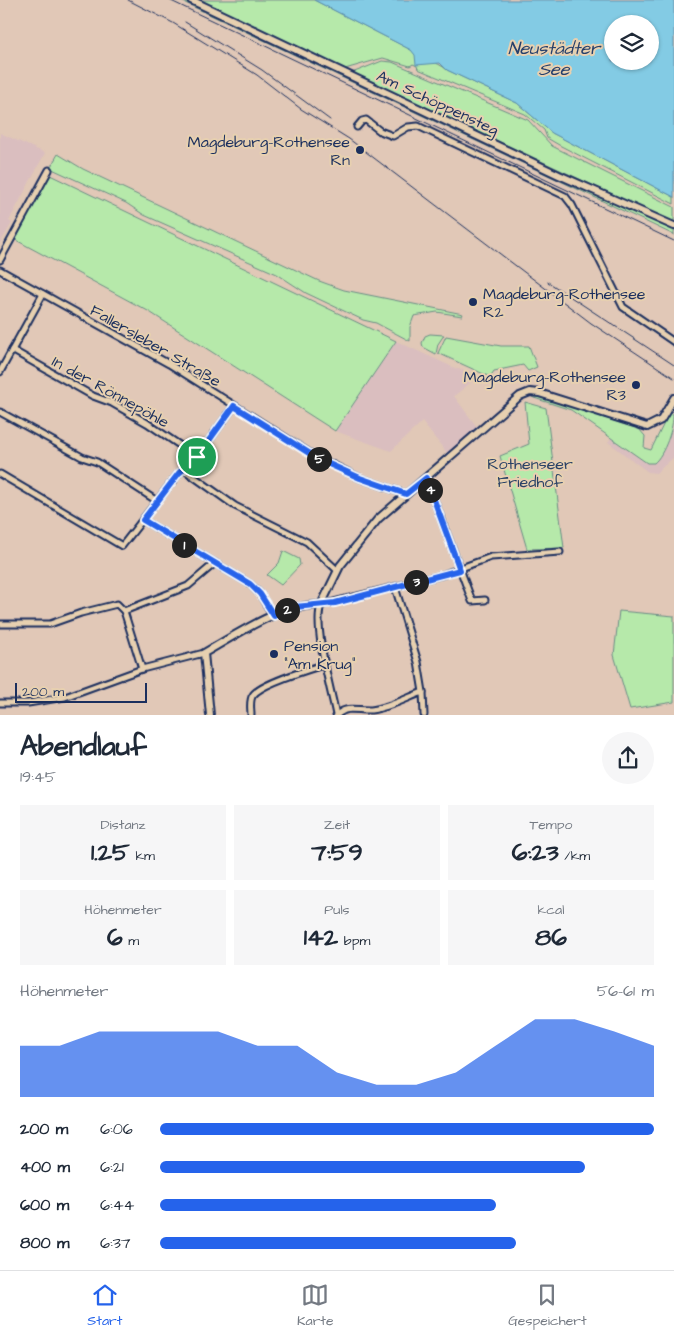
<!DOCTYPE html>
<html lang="de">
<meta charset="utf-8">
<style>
:root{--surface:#fff;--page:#f6f6f7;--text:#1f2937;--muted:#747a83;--line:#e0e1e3;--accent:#2563eb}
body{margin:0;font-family:"Architects Daughter",sans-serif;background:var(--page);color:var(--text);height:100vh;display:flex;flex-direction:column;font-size:19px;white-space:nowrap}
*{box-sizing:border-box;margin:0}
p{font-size:16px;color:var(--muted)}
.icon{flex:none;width:28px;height:28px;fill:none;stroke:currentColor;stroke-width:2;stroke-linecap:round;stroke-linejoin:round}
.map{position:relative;height:715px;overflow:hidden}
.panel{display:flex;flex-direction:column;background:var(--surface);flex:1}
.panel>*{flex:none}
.buttons{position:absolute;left:604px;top:15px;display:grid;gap:10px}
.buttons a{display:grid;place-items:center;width:55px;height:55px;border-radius:50%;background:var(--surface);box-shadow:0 1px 4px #0004;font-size:25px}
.scale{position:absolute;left:15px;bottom:12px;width:132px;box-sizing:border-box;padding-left:5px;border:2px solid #1b2f5e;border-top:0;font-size:14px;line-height:18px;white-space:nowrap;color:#1b2f5e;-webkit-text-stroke:4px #e7d0b0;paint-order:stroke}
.pin{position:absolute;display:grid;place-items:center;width:42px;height:42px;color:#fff;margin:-21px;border:2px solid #fff;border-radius:50%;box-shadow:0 1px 5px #0007}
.km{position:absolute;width:25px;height:25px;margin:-12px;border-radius:50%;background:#222;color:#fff;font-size:14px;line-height:25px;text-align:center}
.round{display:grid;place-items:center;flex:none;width:52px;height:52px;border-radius:26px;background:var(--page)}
.overview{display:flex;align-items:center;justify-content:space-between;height:85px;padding:0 20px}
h1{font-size:28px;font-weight:800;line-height:38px}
.figures{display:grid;grid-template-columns:repeat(3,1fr);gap:8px;height:85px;padding:5px 20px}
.figures div{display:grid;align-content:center;border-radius:0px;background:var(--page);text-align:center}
.figures b{font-size:25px;font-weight:800}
.figures small{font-size:14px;font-weight:400}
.figures p{font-size:14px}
.chart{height:140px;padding:10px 20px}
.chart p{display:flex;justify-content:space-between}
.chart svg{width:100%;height:90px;margin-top:5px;fill:var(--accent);opacity:.7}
ul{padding:0 20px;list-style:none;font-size:16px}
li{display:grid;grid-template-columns:80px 60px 1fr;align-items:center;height:38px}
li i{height:12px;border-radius:6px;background:var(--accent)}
.menu{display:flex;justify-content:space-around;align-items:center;height:70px;border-top:1px solid var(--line);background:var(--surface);font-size:14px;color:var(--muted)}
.menu a{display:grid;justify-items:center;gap:2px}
.menu .on{color:var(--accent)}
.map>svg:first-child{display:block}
</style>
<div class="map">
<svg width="674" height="715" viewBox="0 0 674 715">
<rect width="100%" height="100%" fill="#e1c8b7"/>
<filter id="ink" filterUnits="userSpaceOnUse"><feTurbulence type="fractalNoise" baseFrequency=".02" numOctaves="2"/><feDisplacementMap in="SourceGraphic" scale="10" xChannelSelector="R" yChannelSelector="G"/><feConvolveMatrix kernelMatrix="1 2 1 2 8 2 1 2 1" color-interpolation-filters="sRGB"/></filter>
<g filter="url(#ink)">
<g fill="#dabebf">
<polygon points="0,133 45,153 9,221 12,223 0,243"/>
<polygon points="396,341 457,369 469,371 475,379 454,396 477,427 447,453 422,422 391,451 335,431"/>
<polygon points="674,424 674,457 656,473 648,472 608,442 611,438 647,463 668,435"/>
</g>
<g fill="#b6e9aa" stroke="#688c84">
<polygon points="179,0 187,0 619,206 674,228 674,235"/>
<path d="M200,0H314L411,50C420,61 437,60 447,70L517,103L552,133L674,197V204L559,145L547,138L544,130L525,114L418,69L417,66L413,64L410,66L383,58L345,69Z"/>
<polygon points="382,61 392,62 528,120 552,146 674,207 674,223 352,73"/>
<polygon points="58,154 83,169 319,281 344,290 463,314 462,316 437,312 414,316 410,327 410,341 376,323 363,320 306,293 277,274 144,215 126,203 50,168"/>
<polygon points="50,175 396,341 335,431 148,311 14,239"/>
<polygon points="430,334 444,335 438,344 436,354 423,347 422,343 425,336"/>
<polygon points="446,336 501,346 529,346 537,367 528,371 523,365 494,371 490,377 438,353"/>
<path d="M533,395L639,429L645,436L644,448L651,450L669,413L673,414C674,427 664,455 654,463H647L571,410L534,398L532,397Z"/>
<polygon points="525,402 546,408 564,548 527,549 500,456 529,444"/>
<polygon points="283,551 299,559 300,565 281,585 267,575 279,563"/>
<polygon points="619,611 674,616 674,702 630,709 614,655"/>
</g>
<path fill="#83cbe4" stroke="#598dae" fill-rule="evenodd" d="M314,0H674V197L552,133L517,103L447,70L440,63L416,65L415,55L411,50ZM612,24H650V61H612Z"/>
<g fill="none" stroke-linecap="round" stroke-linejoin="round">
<defs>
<g id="minor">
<polyline points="357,127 362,121 366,120 380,131 393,136 408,127 418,126 565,196 572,205 623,307 674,342"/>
<polyline points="0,260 49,170"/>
<polyline points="0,270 169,364 313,455 360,478 406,494"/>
<polyline points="12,350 93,396 112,403 147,423 197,457"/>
<polyline points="0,372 43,294"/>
<polyline points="0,412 82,457 97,462 157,501"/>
<polyline points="183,469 235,506 307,542 337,570"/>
<polyline points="0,474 122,546 179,473 197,457 234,406"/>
<polyline points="426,478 472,601 485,600"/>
<polyline points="143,520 250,584 260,594 273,616"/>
<polyline points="395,587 418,662 423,692 424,715"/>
<polyline points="124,611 188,586 215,563"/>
<polyline points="0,624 50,624 81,613 117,604 124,611 142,669"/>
<polyline points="0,703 28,703 65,697 142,669 204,653"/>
<path d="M251,715C251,709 249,700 253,695C262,683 310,669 326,664"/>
<path d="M336,715C331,690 313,627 321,605L442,575L491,557L560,552"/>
<path d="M337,715C347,705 358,711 371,710C388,708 407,698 423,692"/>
</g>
<g id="tertiary">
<polyline points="191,0 559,175 674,226"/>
<path d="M210,715L204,653C238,634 281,603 321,605L340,566L378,519L520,396L530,392L539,393L647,427L661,420L674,398"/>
</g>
</defs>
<use href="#minor" stroke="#1b2f5e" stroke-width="9"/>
<use href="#tertiary" stroke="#1b2f5e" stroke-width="10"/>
<use href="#minor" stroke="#e7d0b0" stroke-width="5"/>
<use href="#tertiary" stroke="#e7d0b0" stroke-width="6"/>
<g stroke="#1b2f5e" stroke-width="1">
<polyline points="128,0 173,23 257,75 301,109 349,139 591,323 674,378"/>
<polyline points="169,0 674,241"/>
<polyline points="185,22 262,70 330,120"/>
<polyline points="548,282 674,365"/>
</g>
</g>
</g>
<g fill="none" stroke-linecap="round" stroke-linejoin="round" filter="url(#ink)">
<defs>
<polygon id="route" points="234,406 320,460 360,478 406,494 426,478 460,570 335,603 295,607 274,616 260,594 250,584 143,520 179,473 197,457"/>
</defs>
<use href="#route" stroke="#fff" stroke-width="10"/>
<use href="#route" stroke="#2563eb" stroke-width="6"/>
</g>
<g fill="#1b2f5e" stroke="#e7d0b0" stroke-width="2">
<circle cx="360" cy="150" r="5"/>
<circle cx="473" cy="302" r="5"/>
<circle cx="636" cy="385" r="5"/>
<circle cx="274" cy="654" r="5"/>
</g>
<g text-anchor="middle" stroke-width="4" stroke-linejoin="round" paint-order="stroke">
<g font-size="16" fill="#1b2f5e" stroke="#e7d0b0">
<text transform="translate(438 102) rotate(25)" y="6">Am Schöppensteg</text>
<text transform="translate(156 345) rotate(30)" y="6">Fallersleber Straße</text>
<text transform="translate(111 391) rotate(29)" y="6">In der Rönnepöhle</text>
</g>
<g font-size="16" fill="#1b2f5e" stroke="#e7d0b0" text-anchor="end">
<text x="350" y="147">Magdeburg-Rothensee<tspan x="350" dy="18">Rn</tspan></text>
<text x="483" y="299" text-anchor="start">Magdeburg-Rothensee<tspan x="483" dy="18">R2</tspan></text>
<text x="626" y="382">Magdeburg-Rothensee<tspan x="626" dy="18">R3</tspan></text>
<text x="284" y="651" text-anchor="start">Pension<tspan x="284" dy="18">"Am Krug"</tspan></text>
</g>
<g font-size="16" fill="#2a4266" stroke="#e7d0b0">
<text x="530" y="469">Rothenseer<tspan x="530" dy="18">Friedhof</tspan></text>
</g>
<g font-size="18" font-style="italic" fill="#253f6b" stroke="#e7d0b0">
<text x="554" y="54">Neustädter<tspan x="554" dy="21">See</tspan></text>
</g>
</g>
</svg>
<div class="buttons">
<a><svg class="icon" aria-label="layers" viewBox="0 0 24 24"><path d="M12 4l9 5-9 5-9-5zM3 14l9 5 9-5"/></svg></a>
</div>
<div class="scale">200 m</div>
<div class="pin" style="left:197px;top:457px;background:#1e9e55"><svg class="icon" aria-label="arrive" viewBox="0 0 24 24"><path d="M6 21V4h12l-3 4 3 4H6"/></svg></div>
<b class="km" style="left:184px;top:545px">1</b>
<b class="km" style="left:287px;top:610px">2</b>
<b class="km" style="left:416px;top:582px">3</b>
<b class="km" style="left:430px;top:490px">4</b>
<b class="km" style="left:319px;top:459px">5</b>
</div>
<section class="panel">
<div class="overview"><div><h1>Abendlauf</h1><p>19:45</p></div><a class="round"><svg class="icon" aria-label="share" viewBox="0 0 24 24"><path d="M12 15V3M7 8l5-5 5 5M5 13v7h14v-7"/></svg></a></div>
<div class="figures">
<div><p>Distanz</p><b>1.25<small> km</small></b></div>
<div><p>Zeit</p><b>7:59</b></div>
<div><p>Tempo</p><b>6:23<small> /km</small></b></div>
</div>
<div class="figures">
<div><p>Höhenmeter</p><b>6<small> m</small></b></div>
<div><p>Puls</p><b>142<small> bpm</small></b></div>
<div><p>kcal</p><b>86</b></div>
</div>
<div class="chart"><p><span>Höhenmeter</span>56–61 m</p>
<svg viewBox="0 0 160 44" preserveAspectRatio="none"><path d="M0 44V19L10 19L20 12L30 12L40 12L50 12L60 19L70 19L80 32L90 38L100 38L110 32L120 19L130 6L140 6L150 12L160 19V44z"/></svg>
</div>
<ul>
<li><b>200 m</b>6:06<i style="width:100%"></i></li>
<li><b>400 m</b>6:21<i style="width:86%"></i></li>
<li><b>600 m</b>6:44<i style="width:68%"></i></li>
<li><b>800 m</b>6:37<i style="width:72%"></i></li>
</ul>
</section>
<nav class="menu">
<a class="on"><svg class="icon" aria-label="home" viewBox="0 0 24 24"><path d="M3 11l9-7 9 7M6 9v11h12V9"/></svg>Start</a>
<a><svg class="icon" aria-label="map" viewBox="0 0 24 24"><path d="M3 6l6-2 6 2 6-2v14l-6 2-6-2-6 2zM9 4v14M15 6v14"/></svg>Karte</a>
<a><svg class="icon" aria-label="saved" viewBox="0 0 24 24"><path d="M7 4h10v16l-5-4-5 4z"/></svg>Gespeichert</a>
</nav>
